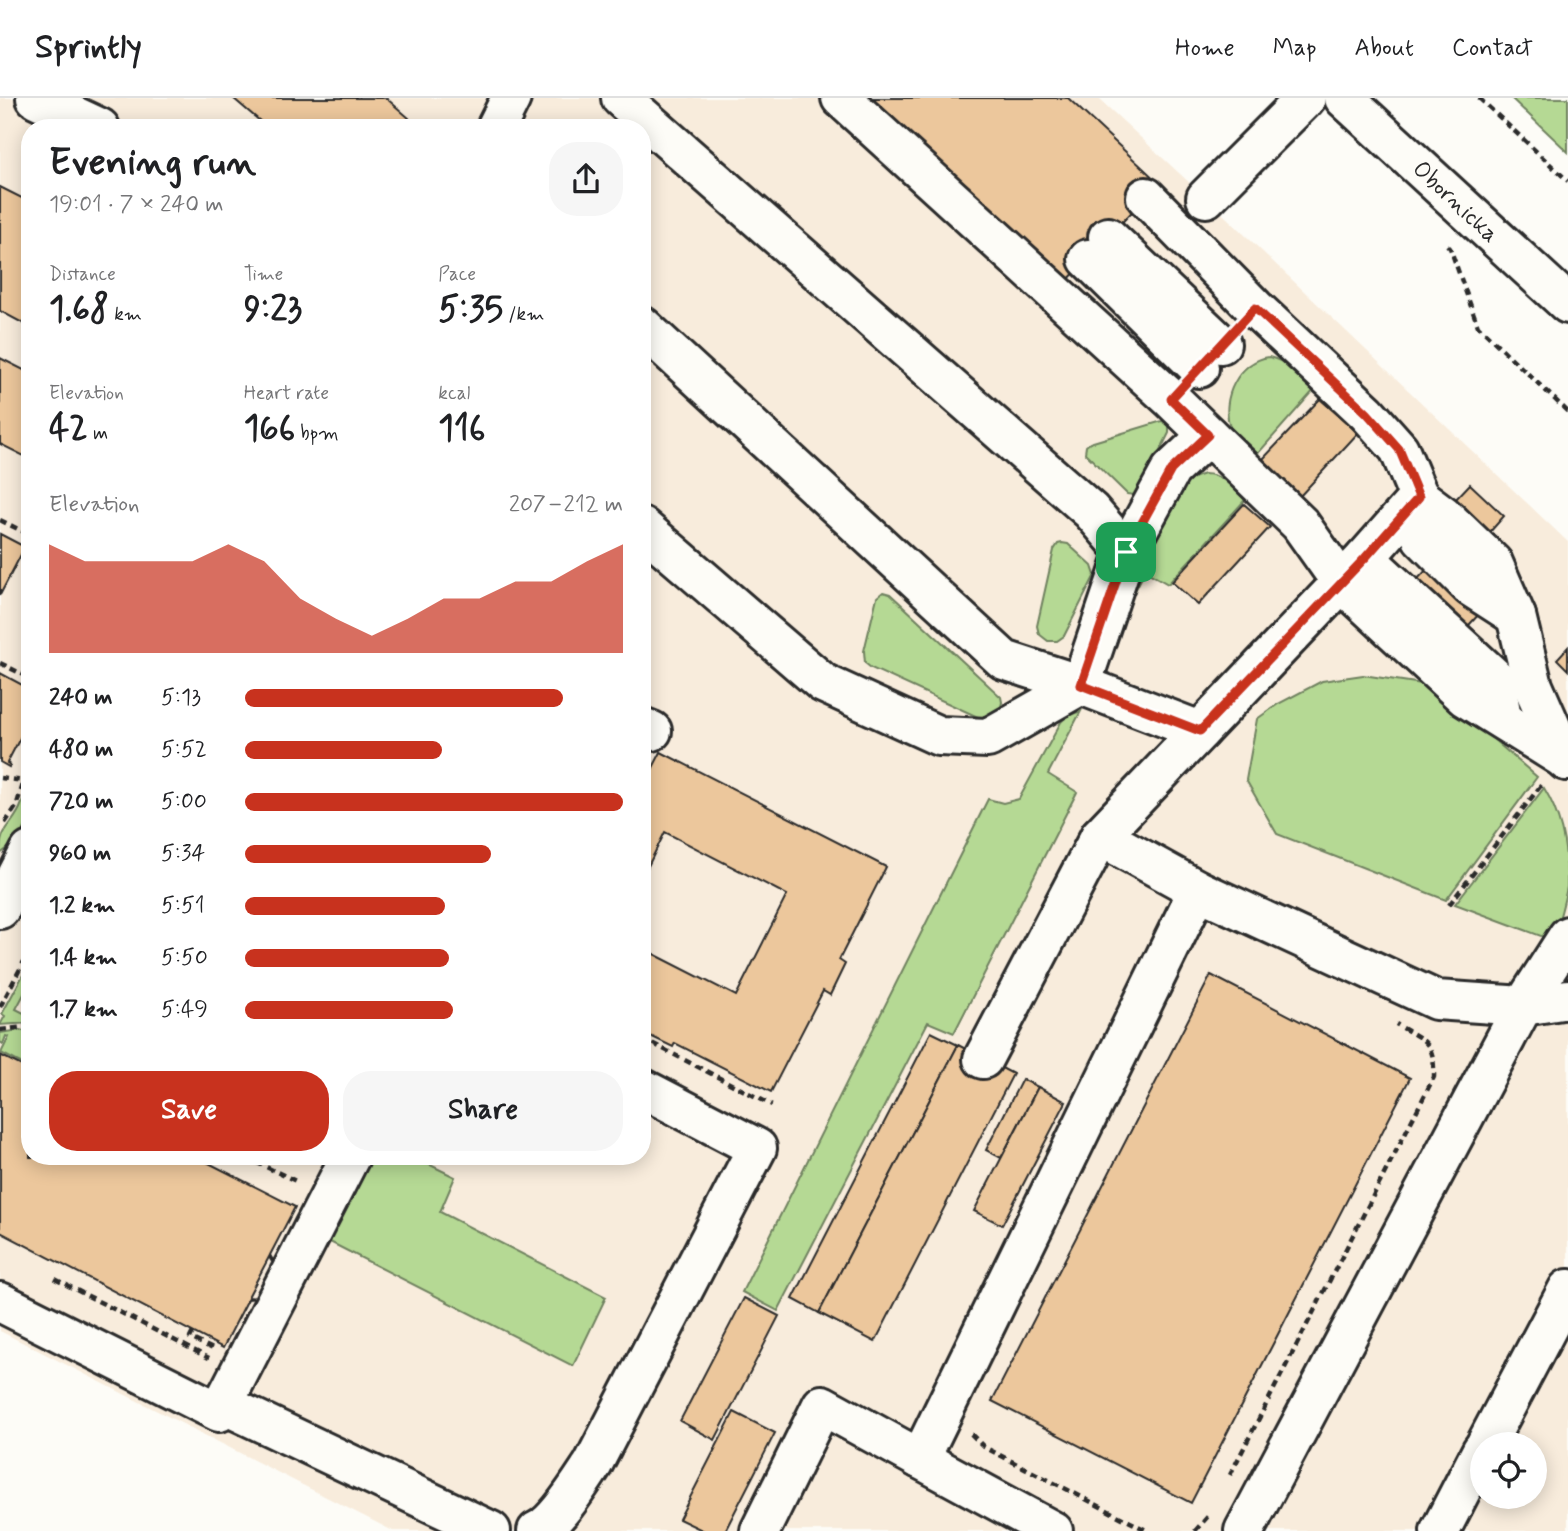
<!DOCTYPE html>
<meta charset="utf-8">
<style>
:root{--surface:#fff;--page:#f6f6f6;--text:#202124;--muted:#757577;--line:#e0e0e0;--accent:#c8321e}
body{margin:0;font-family:Mynerve,sans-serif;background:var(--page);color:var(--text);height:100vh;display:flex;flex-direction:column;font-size:26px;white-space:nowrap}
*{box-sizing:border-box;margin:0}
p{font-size:23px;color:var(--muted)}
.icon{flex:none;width:38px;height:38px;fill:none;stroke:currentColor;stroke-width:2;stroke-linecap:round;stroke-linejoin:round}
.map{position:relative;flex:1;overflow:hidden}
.drawer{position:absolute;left:21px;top:21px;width:630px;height:1046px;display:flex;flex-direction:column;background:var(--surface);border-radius:28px;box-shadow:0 4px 18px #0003}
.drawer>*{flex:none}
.controls{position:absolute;left:1470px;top:1334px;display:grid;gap:14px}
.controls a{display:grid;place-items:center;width:77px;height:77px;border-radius:50%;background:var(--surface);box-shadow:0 4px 18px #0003;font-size:35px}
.pin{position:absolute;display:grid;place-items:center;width:60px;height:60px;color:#fff;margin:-30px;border-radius:14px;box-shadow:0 4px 10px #0006}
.round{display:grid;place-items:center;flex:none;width:74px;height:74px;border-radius:28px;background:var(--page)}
.head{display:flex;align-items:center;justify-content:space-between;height:119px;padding:0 28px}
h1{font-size:38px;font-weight:800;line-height:52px}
.stats{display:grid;grid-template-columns:repeat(3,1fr);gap:10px;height:119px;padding:7px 28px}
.stats div{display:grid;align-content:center}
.stats b{font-size:35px;font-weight:800}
.stats small{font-size:19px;font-weight:400}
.stats p{font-size:19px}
.chart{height:196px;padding:14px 28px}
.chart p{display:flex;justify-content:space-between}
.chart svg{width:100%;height:126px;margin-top:7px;fill:var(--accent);opacity:.7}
.primary-button{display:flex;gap:14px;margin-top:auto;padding:14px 28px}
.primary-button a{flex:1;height:80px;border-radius:28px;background:var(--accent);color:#fff;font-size:28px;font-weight:800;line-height:80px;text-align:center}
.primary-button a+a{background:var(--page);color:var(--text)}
ul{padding:0 28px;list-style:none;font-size:23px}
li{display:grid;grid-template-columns:112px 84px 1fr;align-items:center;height:52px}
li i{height:18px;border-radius:9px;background:var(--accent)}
header{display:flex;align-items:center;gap:42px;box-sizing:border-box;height:98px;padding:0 35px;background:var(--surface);border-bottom:2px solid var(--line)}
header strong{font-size:33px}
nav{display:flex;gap:38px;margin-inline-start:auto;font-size:24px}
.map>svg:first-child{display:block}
</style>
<header>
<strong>Sprintly</strong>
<nav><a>Home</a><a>Map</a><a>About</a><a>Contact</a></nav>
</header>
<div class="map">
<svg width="1568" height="1433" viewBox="0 0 1568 1433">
<rect width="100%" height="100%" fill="#fdfcf7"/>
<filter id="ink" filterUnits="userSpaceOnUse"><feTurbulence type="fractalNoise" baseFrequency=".0143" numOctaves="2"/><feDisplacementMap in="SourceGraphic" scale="14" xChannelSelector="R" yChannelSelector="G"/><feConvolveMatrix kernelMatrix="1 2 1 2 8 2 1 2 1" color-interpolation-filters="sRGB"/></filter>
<g filter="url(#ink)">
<path fill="#f8ecdc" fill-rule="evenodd" d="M0,0H1098L1206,100L1568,444V1433H393L0,1233ZM30,30H642V1059H30ZM1482,1346H1535V1398H1482Z"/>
<g fill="#b5d994" stroke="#708260" stroke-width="2">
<polygon points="1511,0 1568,0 1568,54"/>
<path d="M1269,259C1289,264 1300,277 1315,291L1254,360C1246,351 1233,340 1230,329C1220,300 1239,263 1269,259Z"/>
<polygon points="1162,323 1169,327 1169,335 1140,393 1134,397 1127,396 1085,355 1086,348 1090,345"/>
<path d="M1204,376C1223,376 1232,389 1245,402L1168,486L1145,473L1108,546L1110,528L1180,392C1187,383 1193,379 1204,376Z"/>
<polygon points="1062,445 1068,446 1092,468 1095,477 1064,538 1057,543 1048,543 1039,536 1037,528 1054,452 1058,446"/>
<polygon points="883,494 890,496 1001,599 1002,604 1000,614 988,622 980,620 871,570 865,565 864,553 877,499"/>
<polygon points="1363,577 1422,586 1463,615 1537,679 1446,802 1277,736 1246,682 1257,621 1278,606 1322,583"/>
<polygon points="1081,613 1048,676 1077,694 954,935 928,924 778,1213 742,1194 988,701 1003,705 1019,701 1061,624 1067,618"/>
<path d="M30,681C30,693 31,705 30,716C28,732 13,747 0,756C0,732 8,732 18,714C24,704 25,692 30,681Z"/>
<path d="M1544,690C1562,719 1568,755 1567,789C1564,805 1559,821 1555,837L1549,841L1455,806Z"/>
<polygon points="30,864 30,885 16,911 30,918 30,925 0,927 5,918 2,916"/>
<polygon points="20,932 30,935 30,970 1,955 9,939 6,938 3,946 0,944 0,935"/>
<polygon points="369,1059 414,1059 455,1079 440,1114 606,1199 573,1268 326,1142"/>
</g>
<g fill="#ecc79c" stroke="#2b2b2b" stroke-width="2">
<polygon points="233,0 386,0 409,20 401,30 268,30"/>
<polygon points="866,0 1068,0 1159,85 1065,185"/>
<polygon points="0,89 30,104 30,229 0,213"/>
<polygon points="0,260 30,275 30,361 0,346"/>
<polygon points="1320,301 1358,335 1300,398 1262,362"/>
<polygon points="1470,386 1504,418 1489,435 1454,403"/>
<polygon points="1244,406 1270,429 1198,507 1172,484"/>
<polygon points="0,436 25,449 0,497"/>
<polygon points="1431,467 1481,514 1433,566 1382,519"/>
<polygon points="1568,549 1568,572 1557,561"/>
<polygon points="0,575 30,591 30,621 7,665 10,667 9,669 0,664"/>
<polygon points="661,654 886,769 839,862 845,866 830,897 823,893 771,994 675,945 673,949 642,934 642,850 736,898 787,797 665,734 642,780 642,691"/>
<polygon points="1211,877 1410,980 1191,1405 992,1303"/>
<polygon points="931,934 958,947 819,1215 793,1201"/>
<polygon points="958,947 1013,976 875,1244 819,1215"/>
<polygon points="0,957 30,972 30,1059 197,1059 295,1109 270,1157 276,1168 275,1169 269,1159 248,1199 258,1200 248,1201 223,1250 0,1134"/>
<polygon points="1022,981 1038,989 1001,1060 986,1052"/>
<polygon points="1038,989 1066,1004 1002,1127 974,1113"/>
<polygon points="744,1200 779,1218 715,1342 680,1323"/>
<polygon points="734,1314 775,1335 725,1433 704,1433 679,1421"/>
</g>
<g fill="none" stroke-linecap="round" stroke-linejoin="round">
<defs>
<g id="minor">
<polyline points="36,0 100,30"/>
<polyline points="621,0 1091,413 1126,454 1081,587 1004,562 642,228"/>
<polyline points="841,0 1171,301 1300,426 1341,484 1465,599 1568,663"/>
<polyline points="496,30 511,0"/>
<polyline points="1146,99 1255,210 1367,315 1399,351 1419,399 1422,440 1471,489 1516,518"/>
<polyline points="1206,100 1306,0"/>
<polyline points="1108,139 1221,246"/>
<polyline points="1088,161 1199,270"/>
<polyline points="1419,399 1443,417 1493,465 1516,518 1533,588 1566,663"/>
<polyline points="642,429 823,585 939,638 988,640 1081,587 1200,633"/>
<polyline points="1126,454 1171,372 1208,337"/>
<polyline points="1365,460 1495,580 1502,620"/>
<polyline points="642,629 652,633"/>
<polyline points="1100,738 1198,792 1436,902 1523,908 1568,901"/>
<polyline points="0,811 30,753"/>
<polyline points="983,961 1100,738 1365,460 1419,399"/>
<polyline points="0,1204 219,1314 350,1059"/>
<polyline points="223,1306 491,1433"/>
<polyline points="1486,1346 1568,1191"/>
<polyline points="920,1361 1053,1433"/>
<path d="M537,1433C556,1425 581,1384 593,1366L757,1050L642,990"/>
<polyline points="760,1433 822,1307 920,1361 1198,792"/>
<polyline points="1244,1433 1523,908 1568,838"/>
<polyline points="1440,1433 1482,1352"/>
</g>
<polyline id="major" points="1344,0 1568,206"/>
</defs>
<use href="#minor" stroke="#2b2b2b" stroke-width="44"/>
<use href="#major" stroke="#2b2b2b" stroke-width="44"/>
<g stroke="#2b2b2b" stroke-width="4.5" stroke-dasharray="7 5" stroke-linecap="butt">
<polyline points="1479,0 1568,83"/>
<polyline points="1447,147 1450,150 1478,228 1568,314"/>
<polyline points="0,422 30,437"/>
<polyline points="30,469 28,472 30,473"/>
<polyline points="0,565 30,580"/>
<polyline points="0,680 24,683"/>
<polyline points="5,725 16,709 24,683 30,673"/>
<polyline points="1449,807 1542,686"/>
<polyline points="0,909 30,852"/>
<polyline points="0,932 24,929 30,930"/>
<polyline points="642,940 772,1007"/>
<polyline points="245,1059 298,1084"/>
<polyline points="422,1059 427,1061"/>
<polyline points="55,1181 209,1260"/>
<polyline points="193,1234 190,1240 213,1251"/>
<polyline points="971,1336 984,1349 1148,1433"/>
<path d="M1230,1377L1434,979C1435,942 1424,943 1396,926"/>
<polyline points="1195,1433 1210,1416"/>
</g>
<use href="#minor" stroke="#fdfcf7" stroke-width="38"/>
<use href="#major" stroke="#fdfcf7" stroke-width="38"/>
</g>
</g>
<g fill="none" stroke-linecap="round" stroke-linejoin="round" filter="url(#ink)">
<defs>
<polygon id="route" points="1255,210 1367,315 1399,351 1419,399 1365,460 1200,633 1081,587 1126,454 1171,372 1208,337 1171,301"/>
</defs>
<use href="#route" stroke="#fff" stroke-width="14"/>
<use href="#route" stroke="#c8321e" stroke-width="9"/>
</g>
<g text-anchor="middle" stroke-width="6" stroke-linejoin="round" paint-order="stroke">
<g font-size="24" fill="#2b2b2b" stroke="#fdfcf7">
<text transform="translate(1456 103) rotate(43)" y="8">Obornicka</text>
</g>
</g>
</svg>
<div class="controls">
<a><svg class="icon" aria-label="locate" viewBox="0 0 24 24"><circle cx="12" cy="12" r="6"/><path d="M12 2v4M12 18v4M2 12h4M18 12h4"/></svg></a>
</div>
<div class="pin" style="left:1126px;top:454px;background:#1e9e55"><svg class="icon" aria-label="arrive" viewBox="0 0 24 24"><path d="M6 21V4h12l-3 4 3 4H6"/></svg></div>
<section class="drawer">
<div class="head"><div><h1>Evening run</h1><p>19:01 · 7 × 240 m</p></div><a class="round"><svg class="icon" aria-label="share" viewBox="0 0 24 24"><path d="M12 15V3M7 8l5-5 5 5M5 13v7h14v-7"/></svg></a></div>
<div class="stats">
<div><p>Distance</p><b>1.68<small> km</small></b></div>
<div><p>Time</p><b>9:23</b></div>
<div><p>Pace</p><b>5:35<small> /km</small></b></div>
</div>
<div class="stats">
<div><p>Elevation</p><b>42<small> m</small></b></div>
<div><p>Heart rate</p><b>166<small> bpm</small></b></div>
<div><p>kcal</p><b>116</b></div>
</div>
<div class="chart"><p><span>Elevation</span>207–212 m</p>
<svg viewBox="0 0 160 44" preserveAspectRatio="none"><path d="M0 44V6L10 12L20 12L30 12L40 12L50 6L60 12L70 25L80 32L90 38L100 32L110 25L120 25L130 19L140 19L150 12L160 6V44z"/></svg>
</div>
<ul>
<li><b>240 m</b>5:13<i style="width:84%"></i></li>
<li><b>480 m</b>5:52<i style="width:52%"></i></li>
<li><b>720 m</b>5:00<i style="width:100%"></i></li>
<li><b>960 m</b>5:34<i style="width:65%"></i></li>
<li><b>1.2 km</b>5:51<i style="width:53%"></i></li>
<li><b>1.4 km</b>5:50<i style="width:54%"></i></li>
<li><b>1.7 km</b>5:49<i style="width:55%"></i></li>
</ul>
<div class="primary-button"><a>Save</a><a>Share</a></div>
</section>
</div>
